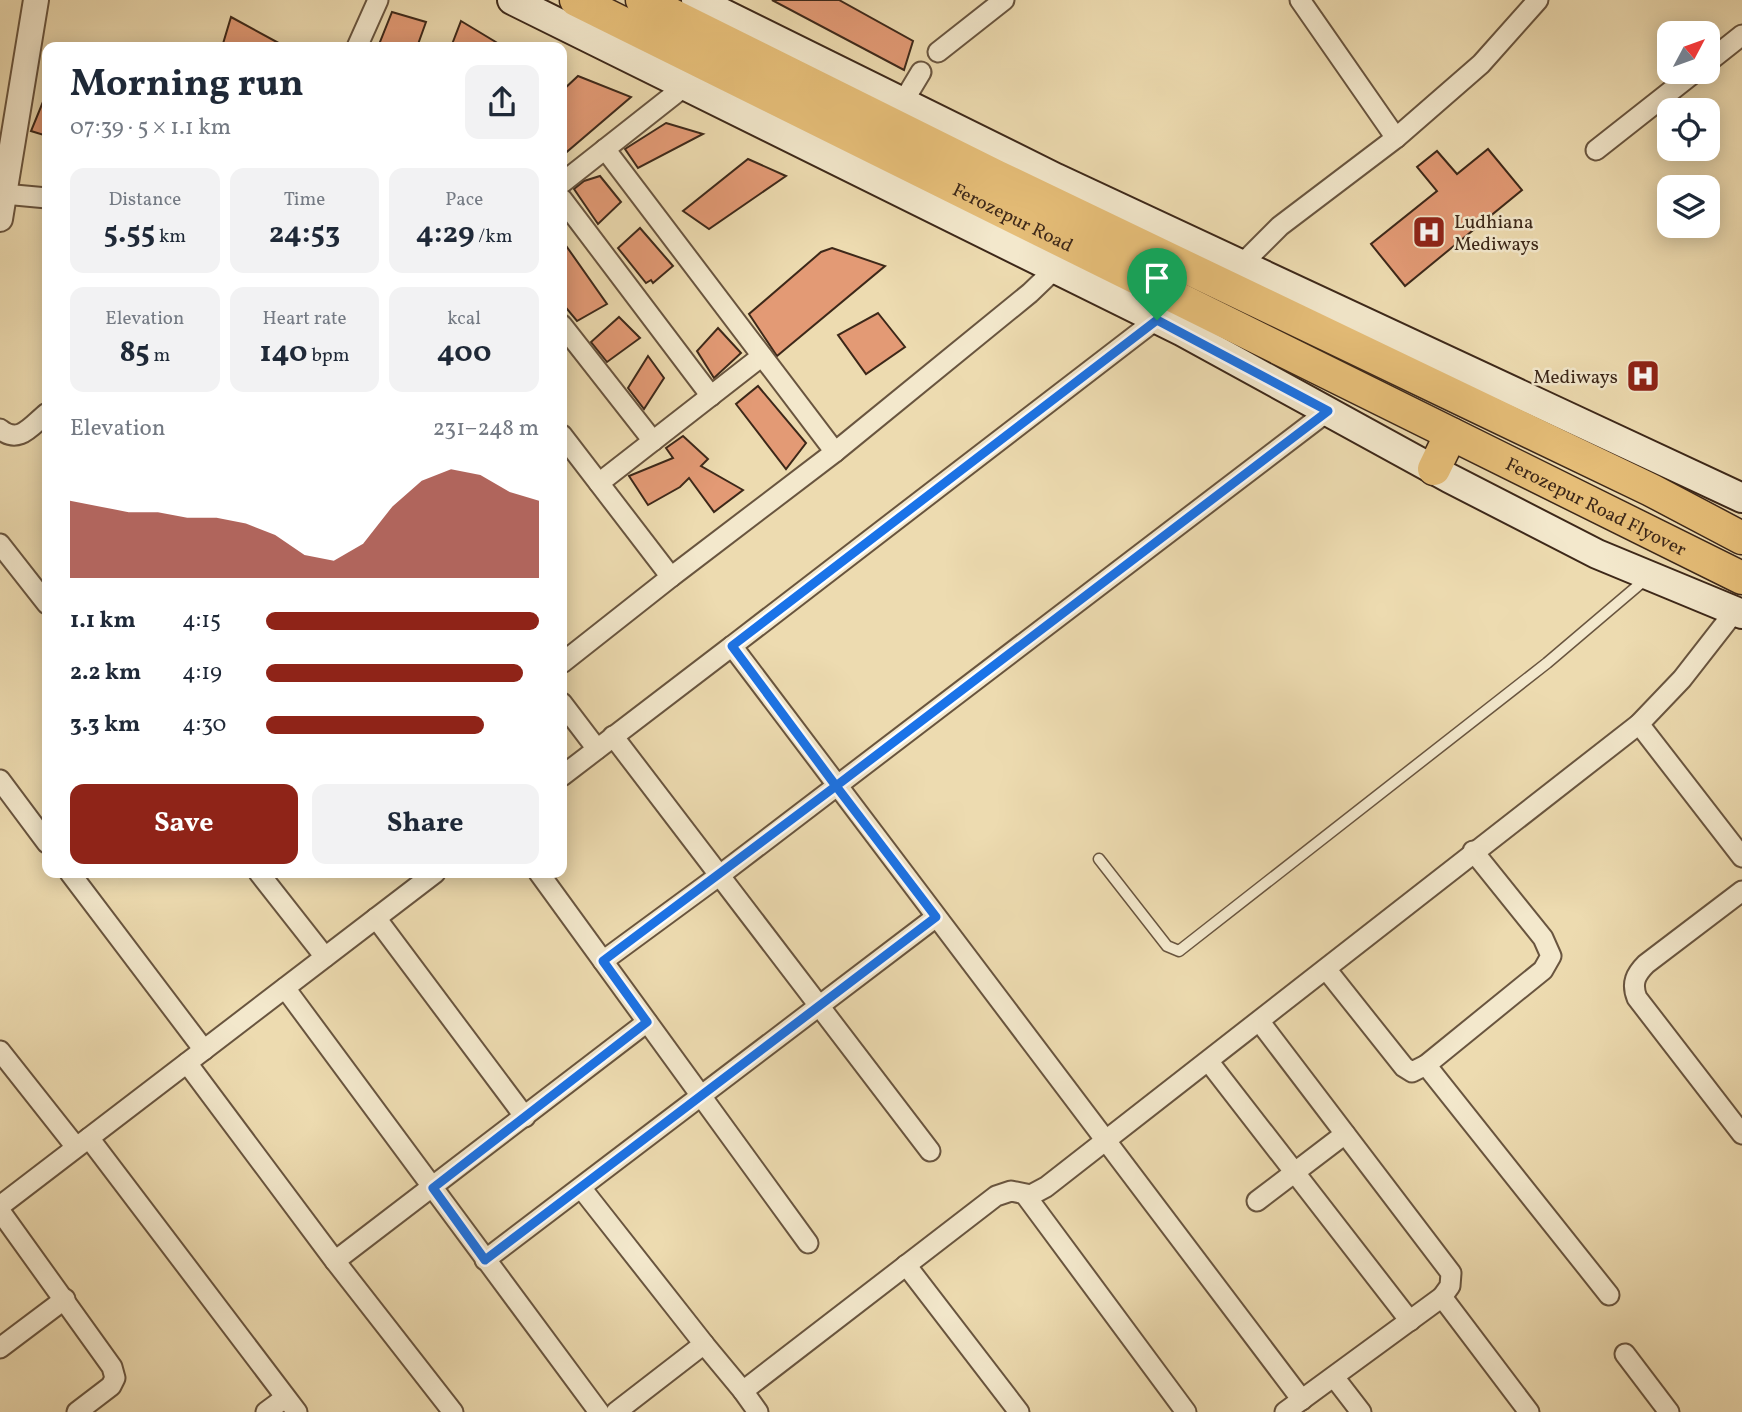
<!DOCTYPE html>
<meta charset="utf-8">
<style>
:root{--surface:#fff;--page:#f2f2f3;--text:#1f2937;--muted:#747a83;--accent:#8f2418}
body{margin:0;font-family:Vollkorn,serif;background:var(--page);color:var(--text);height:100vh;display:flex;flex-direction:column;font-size:26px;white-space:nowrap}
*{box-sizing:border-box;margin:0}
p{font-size:23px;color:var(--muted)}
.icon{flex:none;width:38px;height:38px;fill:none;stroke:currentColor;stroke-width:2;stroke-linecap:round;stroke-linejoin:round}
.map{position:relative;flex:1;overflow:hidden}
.details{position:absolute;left:42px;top:42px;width:525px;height:836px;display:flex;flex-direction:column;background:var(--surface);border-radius:14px;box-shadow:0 4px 18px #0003}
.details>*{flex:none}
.needle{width:46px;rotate:49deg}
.controls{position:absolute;left:1657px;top:21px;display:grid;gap:14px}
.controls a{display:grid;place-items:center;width:63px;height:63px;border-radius:14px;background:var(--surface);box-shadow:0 4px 18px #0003;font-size:35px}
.pin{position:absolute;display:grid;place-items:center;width:60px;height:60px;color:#fff;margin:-72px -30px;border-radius:50% 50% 50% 0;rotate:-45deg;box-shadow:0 0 7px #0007}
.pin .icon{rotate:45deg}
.round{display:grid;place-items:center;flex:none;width:74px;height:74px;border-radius:14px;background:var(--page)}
.overview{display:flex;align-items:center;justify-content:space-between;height:119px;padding:0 28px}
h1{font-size:38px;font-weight:700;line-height:52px}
.stats{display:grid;grid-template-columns:repeat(3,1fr);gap:10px;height:119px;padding:7px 28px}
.stats div{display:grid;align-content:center;border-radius:14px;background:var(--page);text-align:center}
.stats b{font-size:30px;font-weight:700}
.stats small{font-size:19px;font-weight:400}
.stats p{font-size:19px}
.chart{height:196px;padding:14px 28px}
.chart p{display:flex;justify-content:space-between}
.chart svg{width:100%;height:126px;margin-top:7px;fill:var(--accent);opacity:.7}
.action{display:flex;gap:14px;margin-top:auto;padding:14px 28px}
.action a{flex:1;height:80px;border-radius:14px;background:var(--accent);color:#fff;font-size:28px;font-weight:700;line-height:80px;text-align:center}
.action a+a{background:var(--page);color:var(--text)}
ul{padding:0 28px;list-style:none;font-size:23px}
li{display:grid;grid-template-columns:112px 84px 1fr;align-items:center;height:52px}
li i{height:18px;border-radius:9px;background:var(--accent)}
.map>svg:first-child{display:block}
</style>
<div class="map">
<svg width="1742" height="1412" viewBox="0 0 1742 1412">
<rect width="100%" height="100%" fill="#eddbb0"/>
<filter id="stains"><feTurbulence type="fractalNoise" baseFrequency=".00286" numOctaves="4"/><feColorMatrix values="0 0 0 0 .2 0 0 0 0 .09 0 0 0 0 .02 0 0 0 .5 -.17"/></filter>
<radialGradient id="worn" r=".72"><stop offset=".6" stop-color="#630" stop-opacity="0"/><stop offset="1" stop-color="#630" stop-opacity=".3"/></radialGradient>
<g fill="#e39a75" stroke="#3d2819" stroke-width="2">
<polygon points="772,0 839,0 913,41 904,70"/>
<polygon points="392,12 426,22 417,47 378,47"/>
<polygon points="231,17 286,47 222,47"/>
<polygon points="461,21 504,47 451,47"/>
<polygon points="578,76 631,97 562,156 562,91"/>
<polygon points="47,92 47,136 31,131"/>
<polygon points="666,123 703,134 638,168 625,149"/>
<polygon points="1488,149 1522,190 1405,286 1371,244 1437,191 1417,167 1437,151 1457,174"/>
<polygon points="748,159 786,176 709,229 683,211"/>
<polygon points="600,176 621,202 598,224 574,189 584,181"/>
<polygon points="640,228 673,266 653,283 651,280 646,283 618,248"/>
<polygon points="562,240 607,304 577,321 562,303"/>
<polygon points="832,248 885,266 777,356 749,314 821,252"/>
<polygon points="878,313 905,347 866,374 838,335"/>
<polygon points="619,317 640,338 607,362 591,342"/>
<polygon points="718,328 741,353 714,378 697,351"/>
<polygon points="648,356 664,378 644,409 628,388"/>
<polygon points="758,386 806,443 786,469 736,404"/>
<polygon points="683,436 708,459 701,466 743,490 714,512 689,478 680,487 648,505 629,476 673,458 666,448"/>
</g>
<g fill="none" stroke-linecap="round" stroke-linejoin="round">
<defs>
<polyline id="service" points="1099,859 1167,946 1179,951 1547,663 1647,578"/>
<g id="minor">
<polyline points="1300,0 1396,138"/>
<polyline points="357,47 378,0"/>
<polyline points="938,52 1004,0"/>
<polyline points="1708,62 1742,35"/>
<polyline points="903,102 921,72"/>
<polyline points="605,149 835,452"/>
<polyline points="1596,150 1695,72"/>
<polyline points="562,183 685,86"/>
<polyline points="4,194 47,198"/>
<polyline points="562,199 711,396"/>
<polyline points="1241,265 1280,226 1396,138 1481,64 1538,0"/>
<polyline points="562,325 653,441"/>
<path d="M0,429C19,445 31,426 47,413"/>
<polyline points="562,435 671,577 835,452 1030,293 1055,269"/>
<polyline points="599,483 762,356"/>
<polyline points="0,544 47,604"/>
<polyline points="732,646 1157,319"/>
<polyline points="562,663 671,577"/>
<polyline points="562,703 597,749"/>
<polyline points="1639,724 1742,857"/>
<polyline points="613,736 930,1151"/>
<polyline points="562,776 732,646 1302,1400"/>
<polyline points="0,780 47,843"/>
<polyline points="70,873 204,1050"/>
<polyline points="259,873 325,957"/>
<polyline points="539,873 808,1243"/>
<path d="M1742,891L1646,964C1636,974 1631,983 1637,998L1742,1134"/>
<polyline points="376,918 525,1117"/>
<polyline points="603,961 720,875 1328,411"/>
<polyline points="1326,969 1404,1067 1412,1072 1426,1065 1543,970 1551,956 1543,938 1473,851"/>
<polyline points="285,988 599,1412"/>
<polyline points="1260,1022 1451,1273 1450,1286 1442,1297"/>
<polyline points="0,1051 76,1147"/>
<polyline points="1209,1062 1410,1321"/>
<polyline points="187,1063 335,1261 453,1412"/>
<polyline points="1426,1065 1609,1295"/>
<polyline points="89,1138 297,1412"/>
<polyline points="582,1189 704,1344"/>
<polyline points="1026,1196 1186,1412"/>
<polyline points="1257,1201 1345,1134"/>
<polyline points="0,1206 435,873"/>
<polyline points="0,1211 112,1367 115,1378 111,1386 77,1412"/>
<polyline points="485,1260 936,917"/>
<polyline points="335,1261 647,1022"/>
<polyline points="906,1265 1019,1412"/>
<polyline points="0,1348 65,1299"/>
<polyline points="1625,1354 1669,1412"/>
<polyline points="1334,1377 1361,1412"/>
<polyline points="743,1391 758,1412"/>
<polyline points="266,1412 285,1398"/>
<polyline points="616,1412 704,1344 743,1391 996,1196 1011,1191 1031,1195 1046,1187 1639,724 1682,679 1735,611"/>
<polyline points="1285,1412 1442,1297 1529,1412"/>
</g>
<polyline id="tertiary" points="0,219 36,0"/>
<g id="secondary">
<polyline points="512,0 1183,332 1449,478 1597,554 1742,614"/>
<polyline points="696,0 1056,178 1742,498"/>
</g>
<g id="trunk">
<path id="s1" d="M576,0L1742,578"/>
<polyline points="642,0 996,176 1651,490 1742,538"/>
<polyline points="1434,469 1451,434"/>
</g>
</defs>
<use href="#service" stroke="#69553f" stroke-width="13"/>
<use href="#minor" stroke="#69553f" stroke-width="23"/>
<use href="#tertiary" stroke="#69553f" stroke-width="28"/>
<use href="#secondary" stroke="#3d2819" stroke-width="32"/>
<use href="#trunk" stroke="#3d2819" stroke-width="35"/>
<use href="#service" stroke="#f3e8cc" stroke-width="10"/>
<use href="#minor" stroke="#f3e8cc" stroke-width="19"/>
<use href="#tertiary" stroke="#f3e8cc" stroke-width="24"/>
<use href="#secondary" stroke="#f3e8cc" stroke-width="28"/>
<use href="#trunk" stroke="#e6be78" stroke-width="32"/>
</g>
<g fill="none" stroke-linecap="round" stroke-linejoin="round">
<defs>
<polyline id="route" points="1157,320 732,646 836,786 603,961 647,1022 433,1188 485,1260 936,917 836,786 1328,411 1157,320"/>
</defs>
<use href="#route" stroke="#fff" stroke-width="14"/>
<use href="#route" stroke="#1a73e8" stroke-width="9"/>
</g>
<defs>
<symbol id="hospital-square" viewBox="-11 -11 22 22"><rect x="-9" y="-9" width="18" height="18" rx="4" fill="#8f2418" stroke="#f3e8cc"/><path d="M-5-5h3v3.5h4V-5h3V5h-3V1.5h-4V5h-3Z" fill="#fff"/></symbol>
</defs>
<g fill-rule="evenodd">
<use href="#hospital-square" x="1410" y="213" width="38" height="38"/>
<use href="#hospital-square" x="1624" y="357" width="38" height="38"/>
</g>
<g text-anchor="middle" stroke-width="5" stroke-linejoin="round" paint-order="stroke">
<g font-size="19" fill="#3d2819" stroke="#f3e8cc">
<text dy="7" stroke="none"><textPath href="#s1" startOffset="488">Ferozepur Road</textPath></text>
<text dy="7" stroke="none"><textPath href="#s1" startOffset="1139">Ferozepur Road Flyover</textPath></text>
</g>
<g font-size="19" fill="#3d2819" stroke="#f3e8cc" text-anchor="start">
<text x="1454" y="228">Ludhiana<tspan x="1454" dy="22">Mediways</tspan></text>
<text x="1618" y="383" text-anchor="end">Mediways</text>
</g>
</g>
<rect width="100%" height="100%" filter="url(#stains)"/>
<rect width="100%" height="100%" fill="url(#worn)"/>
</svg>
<div class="controls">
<a><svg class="needle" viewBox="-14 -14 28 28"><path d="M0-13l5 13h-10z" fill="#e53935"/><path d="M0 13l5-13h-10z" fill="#747a83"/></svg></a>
<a><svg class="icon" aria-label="locate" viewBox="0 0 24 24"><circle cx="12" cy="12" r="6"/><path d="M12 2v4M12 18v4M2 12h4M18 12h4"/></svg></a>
<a><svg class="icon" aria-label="layers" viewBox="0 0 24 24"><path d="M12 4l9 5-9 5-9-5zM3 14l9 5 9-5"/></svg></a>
</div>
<div class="pin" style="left:1157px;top:320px;background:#1e9e55"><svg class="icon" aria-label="arrive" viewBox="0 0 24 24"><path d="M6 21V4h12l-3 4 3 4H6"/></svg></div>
<section class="details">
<div class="overview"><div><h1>Morning run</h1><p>07:39 · 5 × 1.1 km</p></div><a class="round"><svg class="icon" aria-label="share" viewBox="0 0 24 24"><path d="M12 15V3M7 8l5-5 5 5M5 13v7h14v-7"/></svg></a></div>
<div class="stats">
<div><p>Distance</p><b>5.55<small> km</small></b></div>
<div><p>Time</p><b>24:53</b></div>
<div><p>Pace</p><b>4:29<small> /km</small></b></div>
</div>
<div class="stats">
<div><p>Elevation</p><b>85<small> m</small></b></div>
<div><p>Heart rate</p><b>140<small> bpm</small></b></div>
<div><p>kcal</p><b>400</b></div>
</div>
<div class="chart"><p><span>Elevation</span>231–248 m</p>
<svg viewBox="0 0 160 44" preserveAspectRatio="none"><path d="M0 44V17L10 19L20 21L30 21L40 23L50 23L60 25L70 29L80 36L90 38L100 32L110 19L120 10L130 6L140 8L150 14L160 17V44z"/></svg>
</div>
<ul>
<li><b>1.1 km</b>4:15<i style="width:100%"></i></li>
<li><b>2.2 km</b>4:19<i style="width:94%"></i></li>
<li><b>3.3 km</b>4:30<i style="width:80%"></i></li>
</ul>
<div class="action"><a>Save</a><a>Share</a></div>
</section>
</div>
